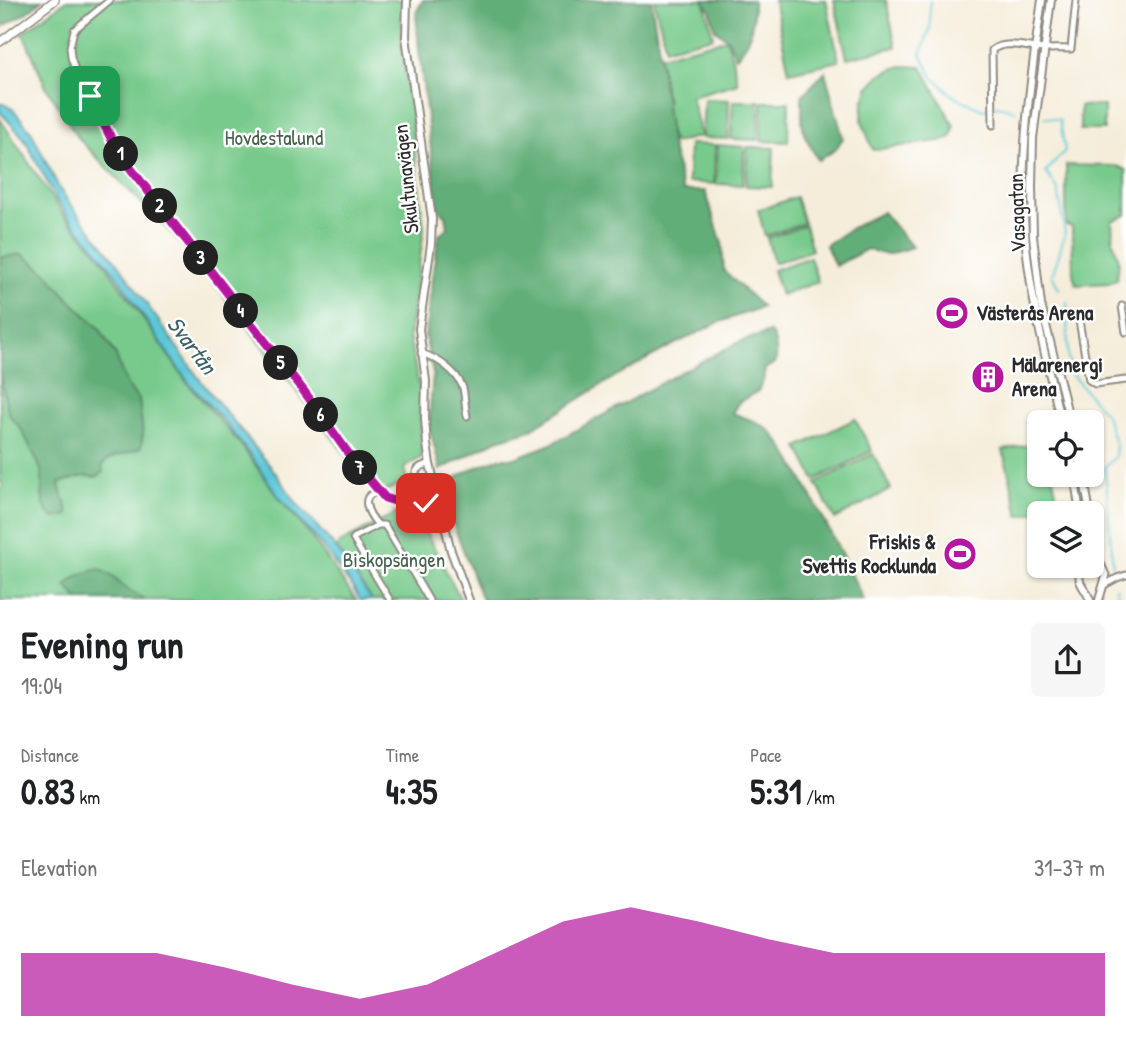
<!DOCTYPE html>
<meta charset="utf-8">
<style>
:root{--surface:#fff;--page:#f6f6f6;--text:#202124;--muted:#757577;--accent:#b5179e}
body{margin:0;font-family:"Patrick Hand",sans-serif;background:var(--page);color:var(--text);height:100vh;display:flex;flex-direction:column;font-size:26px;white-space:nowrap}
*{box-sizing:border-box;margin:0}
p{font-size:23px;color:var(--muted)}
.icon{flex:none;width:38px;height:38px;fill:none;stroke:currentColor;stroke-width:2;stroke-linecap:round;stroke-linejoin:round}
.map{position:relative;height:600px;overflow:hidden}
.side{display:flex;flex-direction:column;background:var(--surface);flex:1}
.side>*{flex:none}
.fabs{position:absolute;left:1027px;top:410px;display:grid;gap:14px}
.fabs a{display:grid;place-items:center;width:77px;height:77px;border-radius:10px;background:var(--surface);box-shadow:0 2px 5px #0004;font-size:35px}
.pin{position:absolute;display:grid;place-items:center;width:60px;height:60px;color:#fff;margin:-30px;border-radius:14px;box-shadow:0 4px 10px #0006}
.km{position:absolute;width:35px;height:35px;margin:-18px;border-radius:50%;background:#222;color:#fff;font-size:19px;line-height:35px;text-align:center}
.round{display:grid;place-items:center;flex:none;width:74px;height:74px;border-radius:10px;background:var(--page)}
.headline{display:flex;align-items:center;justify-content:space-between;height:119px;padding:0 21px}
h1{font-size:38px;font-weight:700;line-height:52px}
.stats{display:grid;grid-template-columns:repeat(3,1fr);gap:10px;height:119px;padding:7px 21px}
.stats div{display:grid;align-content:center}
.stats b{font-size:35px;font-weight:700}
.stats small{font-size:19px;font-weight:400}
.stats p{font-size:19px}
.chart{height:196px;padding:14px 21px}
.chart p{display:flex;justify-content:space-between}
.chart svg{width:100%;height:126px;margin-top:7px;fill:var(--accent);opacity:.7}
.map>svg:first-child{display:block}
</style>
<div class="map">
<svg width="1126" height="600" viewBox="0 0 1126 600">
<rect width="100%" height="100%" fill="#fff"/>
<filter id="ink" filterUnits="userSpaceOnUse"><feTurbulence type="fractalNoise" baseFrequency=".0143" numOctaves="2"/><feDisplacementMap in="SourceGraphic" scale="14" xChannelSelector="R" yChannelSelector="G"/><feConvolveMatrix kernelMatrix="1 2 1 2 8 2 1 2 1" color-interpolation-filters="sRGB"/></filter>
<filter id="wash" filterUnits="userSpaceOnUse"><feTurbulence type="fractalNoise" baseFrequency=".00686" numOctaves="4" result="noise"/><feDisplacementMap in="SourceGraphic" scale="28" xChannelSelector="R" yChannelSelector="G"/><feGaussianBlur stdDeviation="1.57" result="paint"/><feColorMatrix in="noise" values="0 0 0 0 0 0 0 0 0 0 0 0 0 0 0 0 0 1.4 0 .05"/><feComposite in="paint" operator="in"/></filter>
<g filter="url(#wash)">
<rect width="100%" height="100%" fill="#f5edda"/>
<g fill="#78ca8c" stroke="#527a5c" stroke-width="2">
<polygon points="67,0 403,0 401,46 413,119 412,128 424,229 409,337 419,386 422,457 404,468 407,480 377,496 194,257 78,138 45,85 25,37 21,34"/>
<polygon points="654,0 704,0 713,37 666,48"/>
<polygon points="774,0 826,0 839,61 789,72"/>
<polygon points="834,0 886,0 896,47 847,58"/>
<polygon points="727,39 738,83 691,96 701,136 673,143 662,102 667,101 656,57"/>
<polygon points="901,66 922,67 954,126 952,136 946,140 873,150 862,121 863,104 868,88 881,74"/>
<polygon points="704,99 729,100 728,139 702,138"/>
<polygon points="733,101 759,101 758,140 731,139"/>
<polygon points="762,102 789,102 788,142 761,141"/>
<rect x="1080" y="106" width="24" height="24"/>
<polygon points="0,119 62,213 97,252 188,384 240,444 279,498 313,539 356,600 0,600 0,489 3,485 0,480"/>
<polygon points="689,144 715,145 714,184 688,182"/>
<polygon points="718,145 744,147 743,185 716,184"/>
<polygon points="747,147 774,148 772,187 746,186"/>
<polygon points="1066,165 1117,166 1126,170 1126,215 1112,221 1113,241 1119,259 1117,279 1109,283 1076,285 1073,274 1072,227 1066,225"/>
<polygon points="796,197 804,223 765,236 758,210"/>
<polygon points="805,225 812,250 774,263 767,238"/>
<polygon points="810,257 818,282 781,295 773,270"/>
<polygon points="855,419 872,451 815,480 798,447"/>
<polygon points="1039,443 1040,474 1052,474 1059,507 1019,516 1003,450"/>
<polygon points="873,454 891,489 835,519 816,483"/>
<polygon points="408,507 414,509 461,600 372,600 337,549 338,544"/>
</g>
<g fill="#62ae78" stroke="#466c52" stroke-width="2">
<polygon points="0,0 43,0 23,15 0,28"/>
<polygon points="423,0 651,0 660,56 671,144 683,191 705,191 722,243 724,271 762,307 717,323 667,348 616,376 528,431 497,440 440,470 429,425 433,373 425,336 433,270 439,235 448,228 446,215 438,210 419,50 416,13"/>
<path d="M703,0H753C754,20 751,43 736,57L728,39L715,30L710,10Z"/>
<polygon points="825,72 843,138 835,150 818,160 804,134 802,119 802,96"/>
<polygon points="883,212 912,247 887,255 867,249 835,266 826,245 853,227"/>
<path d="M22,254L46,272L69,299L99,328L116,356L127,386L139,400L143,434L141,447C128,456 112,453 102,465L103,472L97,477L84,476L59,483C60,495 68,504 68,515L55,518C38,508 43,491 42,475C42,468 23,432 19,426C15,421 11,419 9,413C4,401 4,388 0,376V259L3,257Z"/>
<path d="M770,332C776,340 777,352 776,362L765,369L763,381L758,391L739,402L732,413C745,418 759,421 770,431C786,447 797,470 808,490C827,526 847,562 863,600H482L451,518L445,484L472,469L500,458H515L551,444L681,372L739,342Z"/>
<path d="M100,569L113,577L124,587L146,600H79L66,586C77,575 85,572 100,569Z"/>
</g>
<polygon fill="#5cc7d7" stroke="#447981" stroke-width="2" points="0,102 13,109 31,131 59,188 70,204 120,266 203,384 272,468 298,505 337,549 372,600 360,600 351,585 318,541 279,497 253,459 222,419 189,383 161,344 119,279 97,250 69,218 57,201 24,138 0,112"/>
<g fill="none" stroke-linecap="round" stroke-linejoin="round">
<g stroke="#5cc7d7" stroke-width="2">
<polyline points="930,0 930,29 921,54 932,76 952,95 983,110 990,108"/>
<polyline points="995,107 998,106 1016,111"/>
<polyline points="1045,117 1060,120 1065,151 1046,172 1058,190 1065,233 1058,258 1052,275 1059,289"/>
<polyline points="1067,302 1068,357 1072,375 1106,415 1116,445 1115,457 1105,467 1113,568"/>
<polyline points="1116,587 1119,600"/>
</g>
</g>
</g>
<g filter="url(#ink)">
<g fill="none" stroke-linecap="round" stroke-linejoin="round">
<defs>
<g id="minor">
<path d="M110,0L74,30L70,47L71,57L75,70L113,142L128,165L306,394L353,460L385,498L418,508L425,506L426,499C419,484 405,468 430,464"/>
<path d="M993,125L992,50C1004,41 1022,46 1036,48C1047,50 1059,48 1071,49L1076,0"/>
<polyline points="1122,306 1126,332"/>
<polyline points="1078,314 1089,380 1095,384 1126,380"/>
<path d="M421,353C437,358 457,371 463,388C465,397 465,407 467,416"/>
<path d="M381,492C357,493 368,514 378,525H384L387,529L429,600"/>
<polyline points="378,525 355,537 353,539 390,600"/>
<polyline points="1104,585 1117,578 1126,575"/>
</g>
<g id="tertiary">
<polyline points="407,0 406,37 432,219 431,244 419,329 426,381 425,419 427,444 430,464 451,551 469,600"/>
<path d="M1042,0C1031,77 1019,155 1025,234C1030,298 1046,359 1061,422"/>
<polyline points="1051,0 1033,138 1032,187 1033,236 1041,305 1070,422"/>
<polyline points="1074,474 1080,513"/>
<polyline points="1083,474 1090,513"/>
<polyline points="1092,528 1095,552 1106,576 1099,600"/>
<path d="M1083,565C1074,584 1084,584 1090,600"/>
</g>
<polyline id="secondary" points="0,42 55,0"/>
</defs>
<use href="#minor" stroke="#908c82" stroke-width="9"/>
<use href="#tertiary" stroke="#908c82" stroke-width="10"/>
<use href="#secondary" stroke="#908c82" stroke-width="10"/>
<use href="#minor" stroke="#fff" stroke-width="5"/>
<use href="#tertiary" stroke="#fff" stroke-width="6"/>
<use href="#secondary" stroke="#fff" stroke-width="7"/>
</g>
</g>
<g fill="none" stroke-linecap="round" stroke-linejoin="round" filter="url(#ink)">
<defs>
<polyline id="route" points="90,96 113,142 128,165 306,394 353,460 385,498 418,508 422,508 426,503"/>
</defs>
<use href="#route" stroke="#fff" stroke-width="14"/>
<use href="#route" stroke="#b5179e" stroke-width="9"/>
</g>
<defs>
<symbol id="stadium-disc" viewBox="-11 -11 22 22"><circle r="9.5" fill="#b5179e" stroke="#fff"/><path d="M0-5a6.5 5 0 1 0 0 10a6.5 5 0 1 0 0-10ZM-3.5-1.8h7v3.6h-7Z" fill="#fff"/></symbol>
<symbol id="building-disc" viewBox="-11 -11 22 22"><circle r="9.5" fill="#b5179e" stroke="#fff"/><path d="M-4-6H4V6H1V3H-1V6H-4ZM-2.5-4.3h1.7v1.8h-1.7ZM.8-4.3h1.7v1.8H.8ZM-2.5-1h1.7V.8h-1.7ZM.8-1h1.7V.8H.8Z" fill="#fff"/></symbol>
</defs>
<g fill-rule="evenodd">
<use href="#stadium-disc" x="933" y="294" width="38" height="38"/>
<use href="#building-disc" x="969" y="358" width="38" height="38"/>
<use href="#stadium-disc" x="941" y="535" width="38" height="38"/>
</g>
<g text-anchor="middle" stroke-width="5" stroke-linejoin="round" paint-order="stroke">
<g font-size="21" fill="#46634d" stroke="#fff">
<text x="274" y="145">Hovdestalund</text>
<text x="394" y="567">Biskopsängen</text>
</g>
<g font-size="21" fill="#2b2b2b" stroke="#fff">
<text transform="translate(406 179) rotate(-96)" y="7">Skultunavägen</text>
<text transform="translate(1017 213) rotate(-92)" y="7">Vasagatan</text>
</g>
<g font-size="21" font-weight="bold" fill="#2b2b2b" stroke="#fff" text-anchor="start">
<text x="976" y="320">Västerås Arena</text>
<text x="1012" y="372">Mälarenergi<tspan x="1012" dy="24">Arena</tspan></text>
<text x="936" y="549" text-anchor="end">Friskis &amp;<tspan x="936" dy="24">Svettis Rocklunda</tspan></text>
</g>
<g font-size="23" font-style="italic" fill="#3c6267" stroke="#fff">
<text transform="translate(192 345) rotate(53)" y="8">Svartån</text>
</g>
</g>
</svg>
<div class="fabs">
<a><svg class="icon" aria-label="locate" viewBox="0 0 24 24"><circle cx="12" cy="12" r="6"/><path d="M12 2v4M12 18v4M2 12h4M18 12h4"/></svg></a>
<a><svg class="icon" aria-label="layers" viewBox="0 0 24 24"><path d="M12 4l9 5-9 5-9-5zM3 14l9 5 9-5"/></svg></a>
</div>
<div class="pin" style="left:90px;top:96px;background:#1e9e55"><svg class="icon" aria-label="arrive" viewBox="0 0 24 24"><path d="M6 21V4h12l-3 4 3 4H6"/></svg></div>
<div class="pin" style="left:426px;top:503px;background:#d93025"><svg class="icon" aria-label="check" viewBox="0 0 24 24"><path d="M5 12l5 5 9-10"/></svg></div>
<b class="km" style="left:121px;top:154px">1</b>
<b class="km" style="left:160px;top:206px">2</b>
<b class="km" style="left:201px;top:258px">3</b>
<b class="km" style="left:241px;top:311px">4</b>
<b class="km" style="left:281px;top:363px">5</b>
<b class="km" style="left:321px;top:415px">6</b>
<b class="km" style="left:360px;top:468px">7</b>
</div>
<section class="side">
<div class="headline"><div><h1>Evening run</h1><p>19:04</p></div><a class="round"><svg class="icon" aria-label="share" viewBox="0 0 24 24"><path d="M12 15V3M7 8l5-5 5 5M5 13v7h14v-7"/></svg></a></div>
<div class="stats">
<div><p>Distance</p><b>0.83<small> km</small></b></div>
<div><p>Time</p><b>4:35</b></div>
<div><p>Pace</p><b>5:31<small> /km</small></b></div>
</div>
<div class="chart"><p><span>Elevation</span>31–37 m</p>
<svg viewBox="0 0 160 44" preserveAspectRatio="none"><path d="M0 44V22L10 22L20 22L30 27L40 33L50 38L60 33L70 22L80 11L90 6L100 11L110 17L120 22L130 22L140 22L150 22L160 22V44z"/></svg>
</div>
</section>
